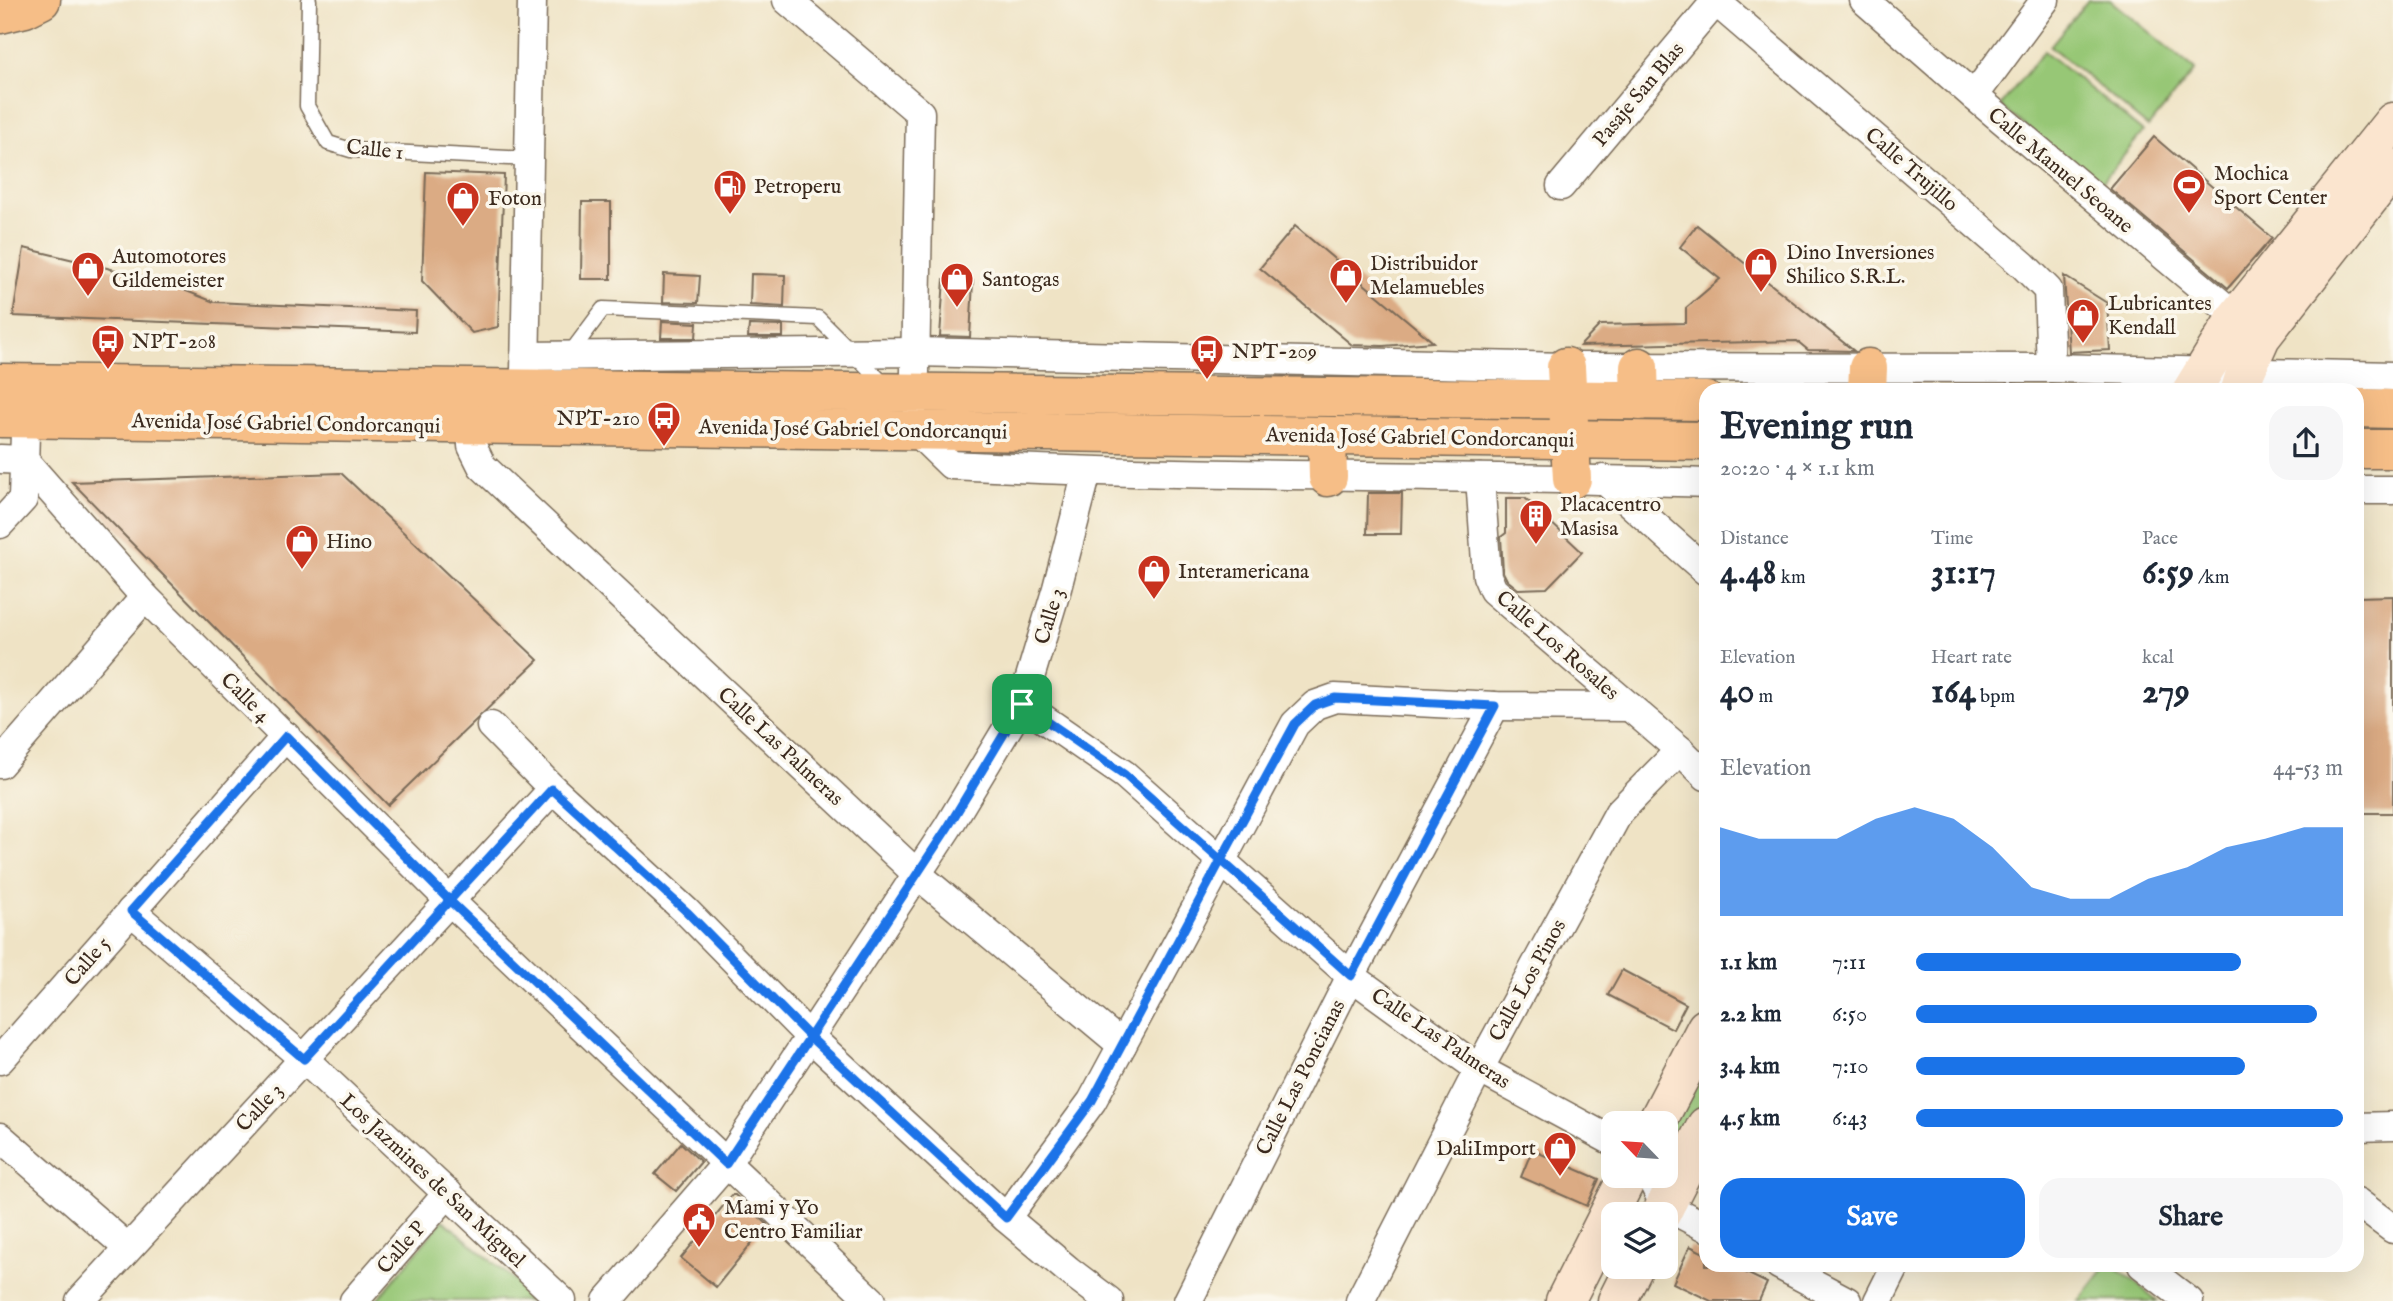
<!DOCTYPE html>
<meta charset="utf-8">
<style>
:root{--surface:#fff;--page:#f6f6f7;--text:#1f2937;--muted:#747a83;--accent:#1a73e8}
body{margin:0;font-family:"IM FELL English",serif;background:var(--page);color:var(--text);height:100vh;display:flex;flex-direction:column;font-size:26px;white-space:nowrap}
*{box-sizing:border-box;margin:0}
p{font-size:23px;color:var(--muted)}
.icon{flex:none;width:38px;height:38px;fill:none;stroke:currentColor;stroke-width:2;stroke-linecap:round;stroke-linejoin:round}
.map{position:relative;flex:1;overflow:hidden}
.side{position:absolute;left:1699px;top:383px;width:665px;height:889px;display:flex;flex-direction:column;background:var(--surface);border-radius:21px;box-shadow:0 7px 28px #0002}
.side>*{flex:none}
.needle{width:46px;rotate:295deg}
.fabs{position:absolute;left:1601px;top:1111px;display:grid;gap:14px}
.fabs a{display:grid;place-items:center;width:77px;height:77px;border-radius:14px;background:var(--surface);box-shadow:0 7px 28px #0002;font-size:35px}
.pin{position:absolute;display:grid;place-items:center;width:60px;height:60px;color:#fff;margin:-30px;border-radius:14px;box-shadow:0 4px 10px #0006}
.round{display:grid;place-items:center;flex:none;width:74px;height:74px;border-radius:21px;background:var(--page)}
.summary{display:flex;align-items:center;justify-content:space-between;height:119px;padding:0 21px}
h1{font-size:38px;font-weight:700;line-height:52px}
.stats{display:grid;grid-template-columns:repeat(3,1fr);gap:10px;height:119px;padding:7px 21px}
.stats div{display:grid;align-content:center}
.stats b{font-size:35px;font-weight:700}
.stats small{font-size:19px;font-weight:400}
.stats p{font-size:19px}
.chart{height:196px;padding:14px 21px}
.chart p{display:flex;justify-content:space-between}
.chart svg{width:100%;height:126px;margin-top:7px;fill:var(--accent);opacity:.7}
.button{display:flex;gap:14px;margin-top:auto;padding:14px 21px}
.button a{flex:1;height:80px;border-radius:21px;background:var(--accent);color:#fff;font-size:28px;font-weight:700;line-height:80px;text-align:center}
.button a+a{background:var(--page);color:var(--text)}
ul{padding:0 21px;list-style:none;font-size:23px}
li{display:grid;grid-template-columns:112px 84px 1fr;align-items:center;height:52px}
li i{height:18px;border-radius:9px;background:var(--accent)}
.map>svg:first-child{display:block}
</style>
<div class="map">
<svg width="2393" height="1301" viewBox="0 0 2393 1301">
<rect width="100%" height="100%" fill="#fbf7ec"/>
<filter id="ink" filterUnits="userSpaceOnUse"><feTurbulence type="fractalNoise" baseFrequency=".0143" numOctaves="2"/><feDisplacementMap in="SourceGraphic" scale="14" xChannelSelector="R" yChannelSelector="G"/><feConvolveMatrix kernelMatrix="1 2 1 2 8 2 1 2 1" color-interpolation-filters="sRGB"/></filter>
<filter id="wash" filterUnits="userSpaceOnUse"><feTurbulence type="fractalNoise" baseFrequency=".00686" numOctaves="4" result="noise"/><feDisplacementMap in="SourceGraphic" scale="28" xChannelSelector="R" yChannelSelector="G"/><feGaussianBlur stdDeviation="1.57" result="paint"/><feColorMatrix in="noise" values="0 0 0 0 0 0 0 0 0 0 0 0 0 0 0 0 0 1.4 0 .05"/><feComposite in="paint" operator="in"/></filter>
<g filter="url(#wash)">
<rect width="100%" height="100%" fill="#efe3c5"/>
<g fill="#97c776" stroke="#69784a" stroke-width="2">
<polygon points="2088,0 2110,0 2195,70 2148,127 2050,46"/>
<polygon points="2044,51 2143,132 2099,186 2000,106"/>
<polygon points="1706,1052 1706,1106 1667,1179 1666,1126"/>
<polygon points="443,1220 539,1301 376,1301"/>
<polygon points="2107,1265 2113,1265 2158,1301 2079,1301"/>
</g>
<g id="blocks">
<g fill="#dbab84">
<polygon points="2154,137 2272,238 2228,288 2110,189"/>
<polygon points="426,172 504,175 498,327 472,333 422,281"/>
<polygon points="582,202 611,202 611,279 581,279"/>
<polygon points="1697,225 1854,351 1808,350 1797,341 1580,346 1600,325 1686,323 1686,308 1720,279 1680,247"/>
<polygon points="1295,226 1433,342 1383,346 1352,345 1260,268"/>
<polygon points="24,248 161,281 214,302 416,311 415,332 13,316"/>
<polygon points="664,274 700,276 698,303 663,302"/>
<polygon points="751,274 785,275 784,307 750,305"/>
<polygon points="2064,276 2107,303 2110,350 2069,352"/>
<polygon points="944,279 973,281 970,337 940,336"/>
<polygon points="662,321 697,323 696,338 661,338"/>
<polygon points="749,325 783,326 783,337 748,337"/>
<polygon points="341,473 538,660 388,805 72,482"/>
<polygon points="1368,493 1402,493 1401,534 1367,534"/>
<polygon points="1506,498 1525,498 1582,552 1547,588 1518,589 1507,580 1503,572 1501,537 1506,533"/>
<polygon points="2393,596 2393,813 2357,813 2357,597"/>
<polygon points="1622,970 1686,1004 1673,1029 1608,995"/>
<polygon points="681,1143 701,1162 676,1191 655,1174"/>
<polygon points="1532,1150 1599,1179 1587,1206 1521,1177"/>
<polygon points="732,1195 735,1195 767,1224 716,1287 681,1258"/>
<polygon points="1690,1246 1706,1254 1706,1265 1730,1265 1767,1283 1759,1301 1711,1301 1673,1283"/>
</g>
</g>
</g>
<g filter="url(#ink)">
<use href="#blocks" fill-opacity="0" stroke="#7a6b58" stroke-width="2"/>
<g fill="none" stroke-linecap="round" stroke-linejoin="round">
<defs>
<g id="service">
<polyline points="309,0 307,106 328,143 351,150 529,159"/>
<polyline points="568,356 603,309 818,318 885,385"/>
</g>
<g id="minor">
<polyline points="787,0 920,113 915,372"/>
<polyline points="1714,0 2023,265 2048,290 2051,368"/>
<polyline points="1864,0 1974,96 2251,329"/>
<polyline points="1974,96 2045,0"/>
<polyline points="1561,186 1716,1"/>
<polyline points="525,356 915,352 1566,367 2051,368 2393,376"/>
<polyline points="525,373 532,0"/>
<path d="M915,420V430L951,465C1203,478 1455,474 1706,483"/>
<polyline points="472,425 472,446 482,466 917,874 1122,1045"/>
<polyline points="0,459 24,460 145,597 450,901 872,1301"/>
<polyline points="1480,478 1487,576 1493,590 1680,750 1706,776"/>
<polyline points="1603,479 1706,571"/>
<polyline points="2357,490 2393,490"/>
<polyline points="0,524 23,499 26,399"/>
<polyline points="1022,704 1125,775 1351,976 1479,1069 1614,1142"/>
<polyline points="491,726 553,789 687,912 810,1037 1006,1218 1068,1270 1109,1301"/>
<polyline points="0,764 145,597"/>
<polyline points="131,911 304,1059 562,1301"/>
<polyline points="0,1060 286,736"/>
<polyline points="2357,1127 2393,1126"/>
<polyline points="0,1137 128,1248"/>
<polyline points="1650,1176 1665,1206 1706,1227"/>
<polyline points="2357,1202 2393,1229"/>
<polyline points="1006,1218 1092,1101 1295,724 1315,705 1335,698 1495,706 1630,707"/>
<polyline points="1779,1265 1847,1301"/>
<polyline points="2142,1265 2189,1301"/>
<polyline points="80,1301 553,789"/>
<polyline points="354,1301 448,1193"/>
<polyline points="607,1301 726,1164 948,827 1022,704 1057,588 1087,472"/>
<polyline points="1188,1301 1351,976 1495,706"/>
<polyline points="1360,1301 1479,1069 1619,812 1680,750"/>
<polyline points="1878,1301 1896,1265"/>
</g>
<g id="secondary">
<polyline points="2192,390 2236,318 2393,122"/>
<polyline points="2240,390 2245,373 2261,337 2393,168"/>
<polyline points="1656,1124 1706,1028"/>
<polyline points="1661,1214 1706,1126"/>
<polyline points="1565,1301 1628,1176"/>
<polyline points="1617,1301 1634,1267"/>
</g>
<polyline id="primary" points="0,14 25,8 41,0"/>
<g id="trunk">
<polyline points="1566,367 1572,479"/>
<polyline points="1639,367 1640,401"/>
<polyline points="0,383 1706,401"/>
<polyline points="1867,390 1868,368"/>
<polyline points="2357,408 2393,409"/>
<polyline points="0,418 1706,441"/>
<polyline points="1327,437 1328,477"/>
<polyline points="2357,449 2393,449"/>
</g>
</defs>
<use href="#service" stroke="#7a6b58" stroke-width="17"/>
<use href="#minor" stroke="#7a6b58" stroke-width="31"/>
<use href="#secondary" stroke="#7a6b58" stroke-width="41"/>
<use href="#primary" stroke="#7a6b58" stroke-width="41"/>
<use href="#trunk" stroke="#7a6b58" stroke-width="41"/>
<use href="#service" stroke="#fff" stroke-width="14"/>
<use href="#minor" stroke="#fff" stroke-width="28"/>
<use href="#secondary" stroke="#fbe5cf" stroke-width="38"/>
<use href="#primary" stroke="#f6be87" stroke-width="38"/>
<use href="#trunk" stroke="#f6be87" stroke-width="38"/>
</g>
</g>
<g fill="none" stroke-linecap="round" stroke-linejoin="round" filter="url(#ink)">
<defs>
<polyline id="route" points="1022,704 948,827 810,1037 687,912 552,789 304,1059 131,911 286,736 450,901 726,1164 810,1037 1006,1218 1092,1101 1221,860 1351,976 1495,706 1335,698 1315,705 1295,724 1221,860 1125,775 1022,704"/>
</defs>
<use href="#route" stroke="#fff" stroke-width="14"/>
<use href="#route" stroke="#1a73e8" stroke-width="9"/>
</g>
<defs>
<symbol id="stadium-pin" viewBox="-11 -11 22 30"><path d="M0 17L-7.5 6A9.5 9.5 0 1 1 7.5 6Z" fill="#c8321e" stroke="#fbf7ec"/><path d="M0-5a6.5 5 0 1 0 0 10a6.5 5 0 1 0 0-10ZM-3.5-1.8h7v3.6h-7Z" fill="#fff"/></symbol>
<symbol id="fuel-pin" viewBox="-11 -11 22 30"><path d="M0 17L-7.5 6A9.5 9.5 0 1 1 7.5 6Z" fill="#c8321e" stroke="#fbf7ec"/><path d="M-5.5-6h7V0h2V4h1.3V-2.5L3-4.5l.8-.8L6-3V5H2.5V1h-1V6h-7ZM-4.2-4.7v3.2H.2V-4.7Z" fill="#fff"/></symbol>
<symbol id="shop-pin" viewBox="-11 -11 22 30"><path d="M0 17L-7.5 6A9.5 9.5 0 1 1 7.5 6Z" fill="#c8321e" stroke="#fbf7ec"/><path d="M-5-2.5h2.3a2.7 3.5 0 0 1 5.4 0H5L5.5 6h-11ZM-1.5-2.5h3a1.5 2.3 0 0 0-3 0Z" fill="#fff"/></symbol>
<symbol id="bus-pin" viewBox="-11 -11 22 30"><path d="M0 17L-7.5 6A9.5 9.5 0 1 1 7.5 6Z" fill="#c8321e" stroke="#fbf7ec"/><path d="M-5-6H5V4H4V6H2V4H-2V6H-4V4H-5ZM-3.5-4V0h7V-4ZM-3.5 1.2v1.5H-2V1.2ZM2 1.2v1.5H3.5V1.2Z" fill="#fff"/></symbol>
<symbol id="building-pin" viewBox="-11 -11 22 30"><path d="M0 17L-7.5 6A9.5 9.5 0 1 1 7.5 6Z" fill="#c8321e" stroke="#fbf7ec"/><path d="M-4-6H4V6H1V3H-1V6H-4ZM-2.5-4.3h1.7v1.8h-1.7ZM.8-4.3h1.7v1.8H.8ZM-2.5-1h1.7V.8h-1.7ZM.8-1h1.7V.8H.8Z" fill="#fff"/></symbol>
<symbol id="civic-pin" viewBox="-11 -11 22 30"><path d="M0 17L-7.5 6A9.5 9.5 0 1 1 7.5 6Z" fill="#c8321e" stroke="#fbf7ec"/><path d="M-.6-6.5H3V-4.5H.6V-3L4-1V1h2V6H-6V1h2V-1L-.6-3ZM-1.2 2.5V6h2.4V2.5Z" fill="#fff"/></symbol>
</defs>
<g fill-rule="evenodd">
<use href="#stadium-pin" x="2170" y="166" width="38" height="52"/>
<use href="#fuel-pin" x="711" y="167" width="38" height="52"/>
<use href="#shop-pin" x="444" y="179" width="38" height="52"/>
<use href="#shop-pin" x="1742" y="245" width="38" height="52"/>
<use href="#shop-pin" x="69" y="249" width="38" height="52"/>
<use href="#shop-pin" x="1327" y="256" width="38" height="52"/>
<use href="#shop-pin" x="938" y="260" width="38" height="52"/>
<use href="#shop-pin" x="2064" y="296" width="38" height="52"/>
<use href="#bus-pin" x="89" y="322" width="38" height="52"/>
<use href="#bus-pin" x="1188" y="332" width="38" height="52"/>
<use href="#bus-pin" x="645" y="399" width="38" height="52"/>
<use href="#building-pin" x="1517" y="497" width="38" height="52"/>
<use href="#shop-pin" x="283" y="522" width="38" height="52"/>
<use href="#shop-pin" x="1135" y="552" width="38" height="52"/>
<use href="#shop-pin" x="1541" y="1129" width="38" height="52"/>
<use href="#civic-pin" x="680" y="1200" width="38" height="52"/>
</g>
<g text-anchor="middle" stroke-width="7" stroke-linejoin="round" paint-order="stroke">
<g font-size="21" fill="#3b2a1e" stroke="#fbf7ec">
<text transform="translate(1638 94) rotate(-50)" y="7">Pasaje San Blas</text>
<text transform="translate(375 149) rotate(6)" y="7">Calle 1</text>
<text transform="translate(1912 169) rotate(41)" y="7">Calle Trujillo</text>
<text transform="translate(2061 170) rotate(40)" y="7">Calle Manuel Seoane</text>
<text transform="translate(286 423) rotate(1)" y="7">Avenida José Gabriel Condorcanqui</text>
<text transform="translate(853 429) rotate(1)" y="7">Avenida José Gabriel Condorcanqui</text>
<text transform="translate(1420 437) rotate(1)" y="7">Avenida José Gabriel Condorcanqui</text>
<text transform="translate(1049 616) rotate(-73)" y="7">Calle 3</text>
<text transform="translate(1558 645) rotate(41)" y="7">Calle Los Rosales</text>
<text transform="translate(246 697) rotate(45)" y="7">Calle 4</text>
<text transform="translate(781 746) rotate(43)" y="7">Calle Las Palmeras</text>
<text transform="translate(87 961) rotate(-49)" y="7">Calle 5</text>
<text transform="translate(1527 980) rotate(-61)" y="7">Calle Los Pinos</text>
<text transform="translate(1441 1038) rotate(34)" y="7">Calle Las Palmeras</text>
<text transform="translate(1300 1077) rotate(-63)" y="7">Calle Las Poncianas</text>
<text transform="translate(259 1107) rotate(-47)" y="7">Calle 3</text>
<text transform="translate(433 1180) rotate(43)" y="7">Los Jazmines de San Miguel</text>
<text transform="translate(401 1247) rotate(-49)" y="7">Calle P</text>
</g>
<g font-size="21" fill="#3b2a1e" stroke="#fbf7ec" text-anchor="start">
<text x="2214" y="180">Mochica<tspan x="2214" dy="24">Sport Center</tspan></text>
<text x="754" y="193">Petroperu</text>
<text x="488" y="205">Foton</text>
<text x="1786" y="259">Dino Inversiones<tspan x="1786" dy="24">Shilico S.R.L.</tspan></text>
<text x="112" y="263">Automotores<tspan x="112" dy="24">Gildemeister</tspan></text>
<text x="1370" y="270">Distribuidor<tspan x="1370" dy="24">Melamuebles</tspan></text>
<text x="982" y="286">Santogas</text>
<text x="2108" y="310">Lubricantes<tspan x="2108" dy="24">Kendall</tspan></text>
<text x="132" y="348">NPT-208</text>
<text x="1232" y="358">NPT-209</text>
<text x="640" y="425" text-anchor="end">NPT-210</text>
<text x="1560" y="511">Placacentro<tspan x="1560" dy="24">Masisa</tspan></text>
<text x="326" y="548">Hino</text>
<text x="1178" y="578">Interamericana</text>
<text x="1536" y="1155" text-anchor="end">DaliImport</text>
<text x="724" y="1214">Mami y Yo<tspan x="724" dy="24">Centro Familiar</tspan></text>
</g>
</g>
</svg>
<div class="fabs">
<a><svg class="needle" viewBox="-14 -14 28 28"><path d="M0-13l5 13h-10z" fill="#e53935"/><path d="M0 13l5-13h-10z" fill="#747a83"/></svg></a>
<a><svg class="icon" aria-label="layers" viewBox="0 0 24 24"><path d="M12 4l9 5-9 5-9-5zM3 14l9 5 9-5"/></svg></a>
</div>
<div class="pin" style="left:1022px;top:704px;background:#1e9e55"><svg class="icon" aria-label="arrive" viewBox="0 0 24 24"><path d="M6 21V4h12l-3 4 3 4H6"/></svg></div>
<section class="side">
<div class="summary"><div><h1>Evening run</h1><p>20:20 · 4 × 1.1 km</p></div><a class="round"><svg class="icon" aria-label="share" viewBox="0 0 24 24"><path d="M12 15V3M7 8l5-5 5 5M5 13v7h14v-7"/></svg></a></div>
<div class="stats">
<div><p>Distance</p><b>4.48<small> km</small></b></div>
<div><p>Time</p><b>31:17</b></div>
<div><p>Pace</p><b>6:59<small> /km</small></b></div>
</div>
<div class="stats">
<div><p>Elevation</p><b>40<small> m</small></b></div>
<div><p>Heart rate</p><b>164<small> bpm</small></b></div>
<div><p>kcal</p><b>279</b></div>
</div>
<div class="chart"><p><span>Elevation</span>44–53 m</p>
<svg viewBox="0 0 160 44" preserveAspectRatio="none"><path d="M0 44V13L10 17L20 17L30 17L40 10L50 6L60 10L70 20L80 34L90 38L100 38L110 31L120 27L130 20L140 17L150 13L160 13V44z"/></svg>
</div>
<ul>
<li><b>1.1 km</b>7:11<i style="width:76%"></i></li>
<li><b>2.2 km</b>6:50<i style="width:94%"></i></li>
<li><b>3.4 km</b>7:10<i style="width:77%"></i></li>
<li><b>4.5 km</b>6:43<i style="width:100%"></i></li>
</ul>
<div class="button"><a>Save</a><a>Share</a></div>
</section>
</div>
